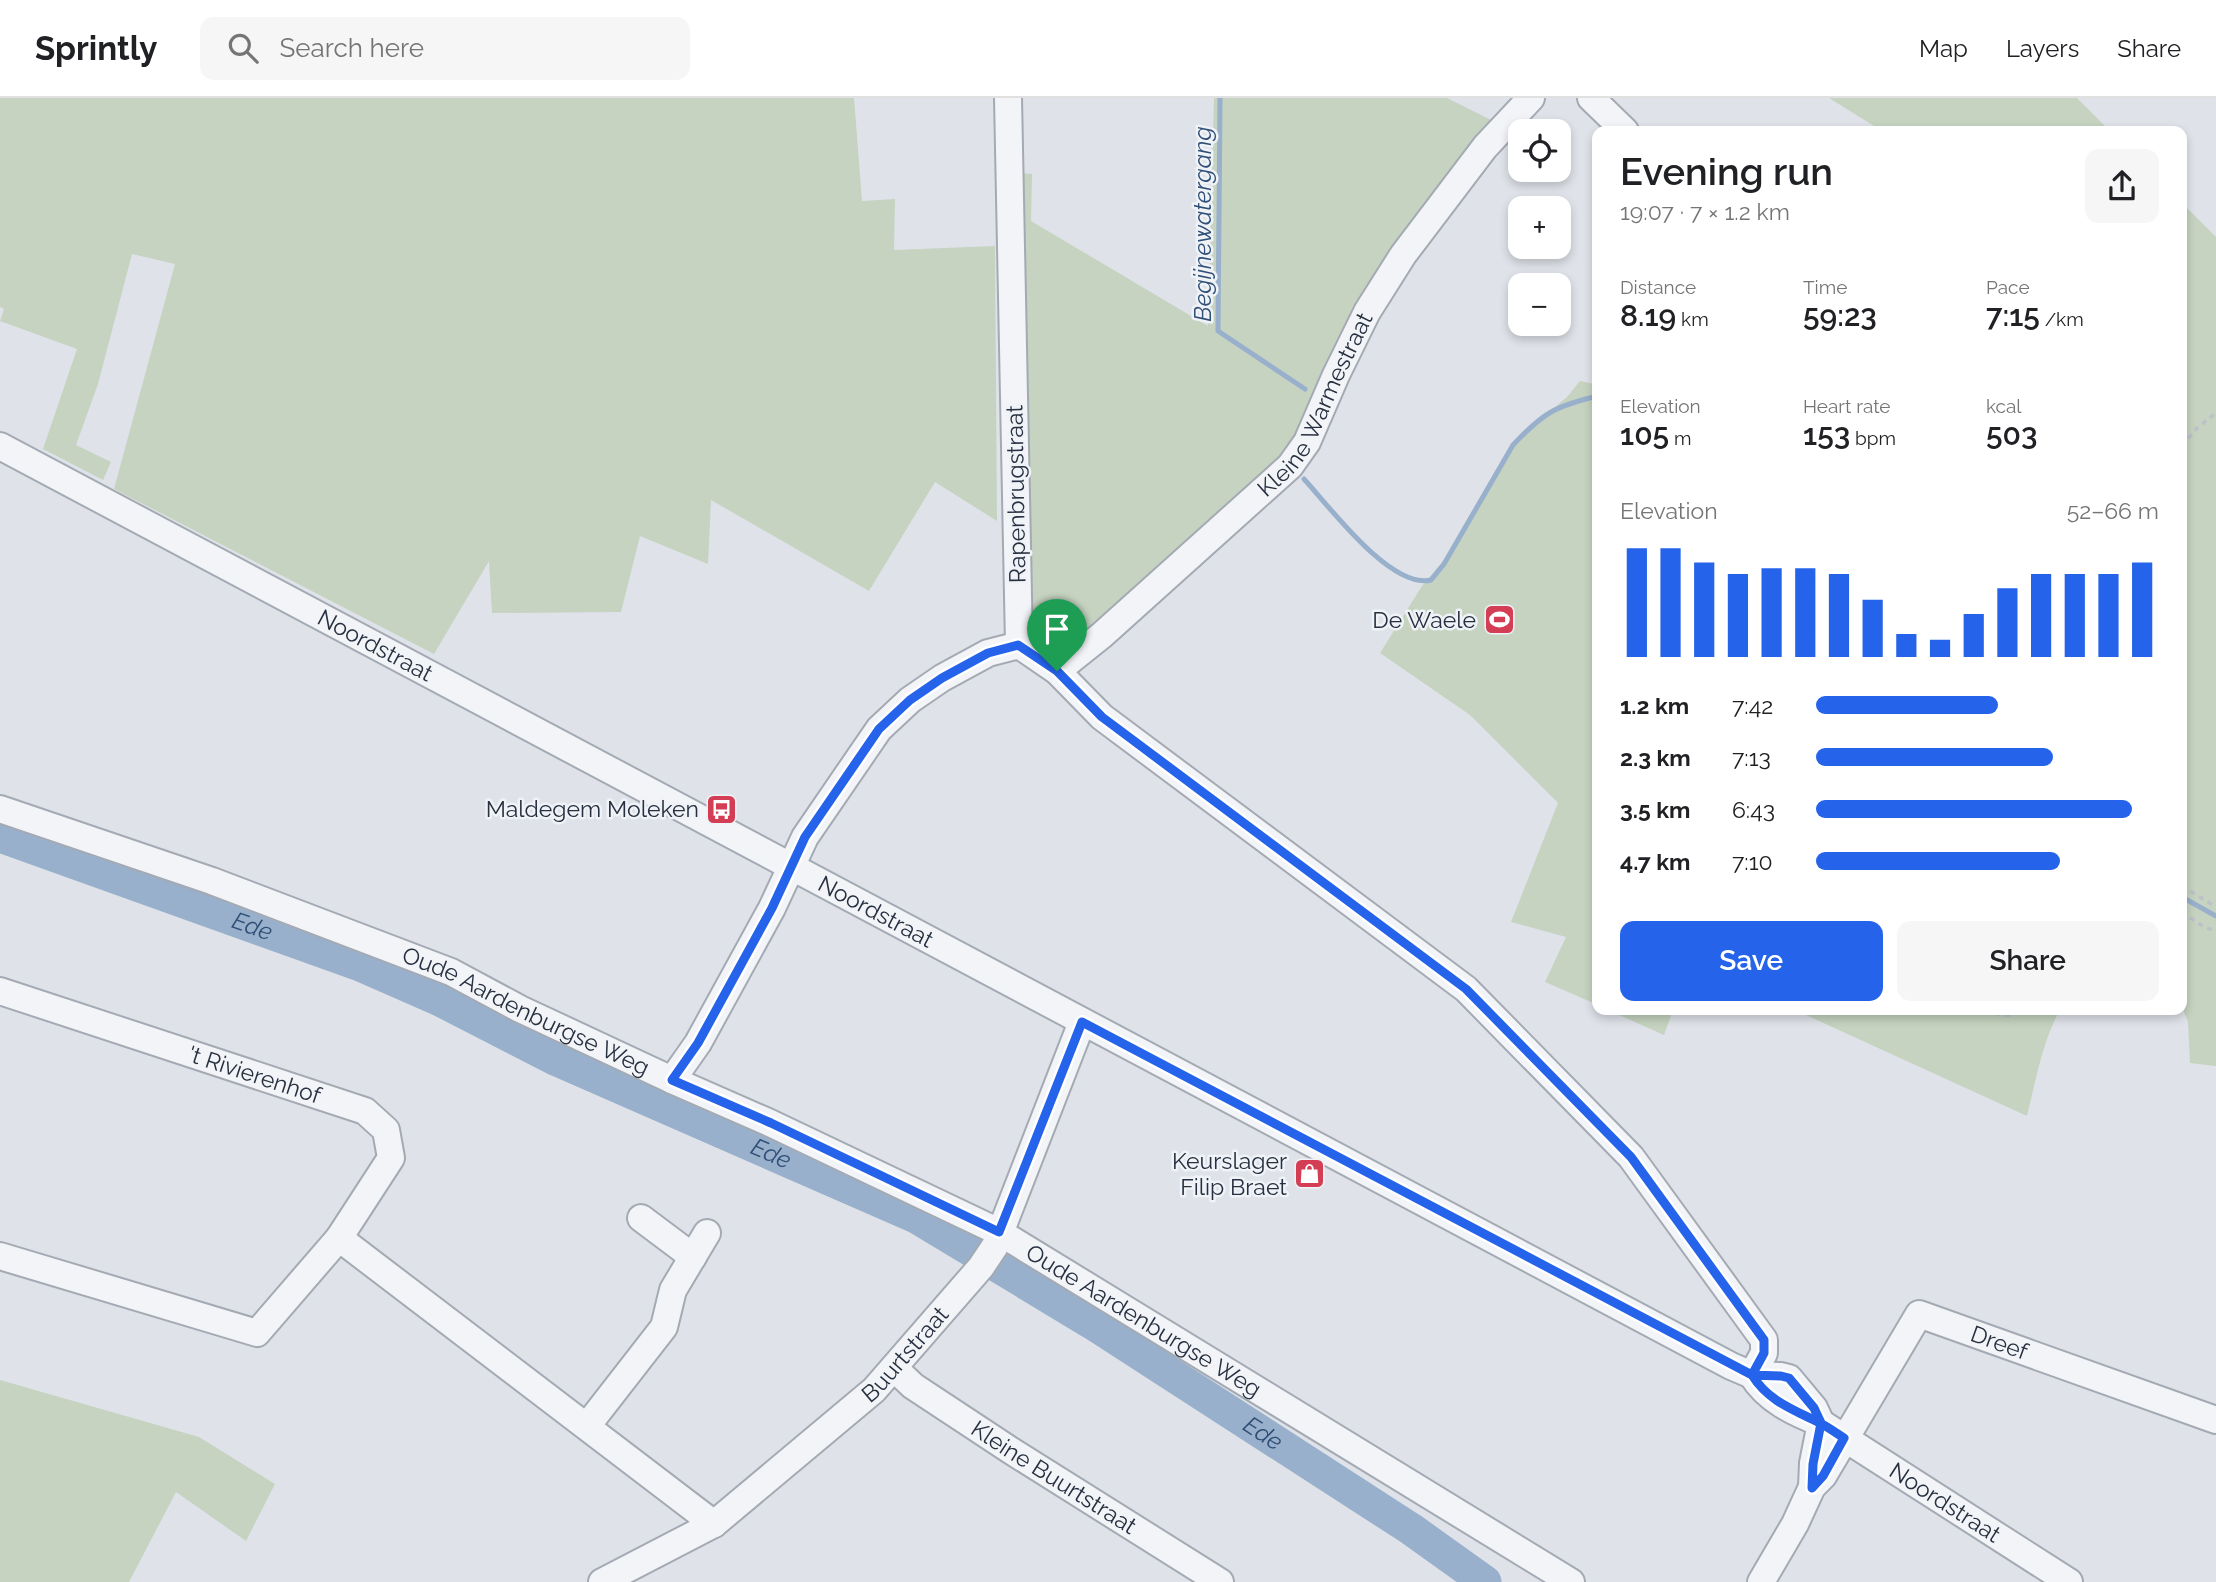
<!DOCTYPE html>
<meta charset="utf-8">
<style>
:root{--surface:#fff;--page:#f6f6f6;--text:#202124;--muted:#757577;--line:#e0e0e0;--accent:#2563eb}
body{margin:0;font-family:Raleway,sans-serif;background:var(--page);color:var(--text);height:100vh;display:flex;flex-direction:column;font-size:26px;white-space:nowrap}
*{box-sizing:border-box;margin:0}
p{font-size:23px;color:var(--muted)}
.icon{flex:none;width:38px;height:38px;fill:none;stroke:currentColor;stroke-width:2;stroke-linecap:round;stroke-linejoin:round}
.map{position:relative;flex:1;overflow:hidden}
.sheet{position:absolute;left:1592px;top:28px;width:595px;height:889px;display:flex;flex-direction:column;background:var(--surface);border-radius:14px;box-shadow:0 4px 10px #0003}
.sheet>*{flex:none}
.controls{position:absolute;left:1508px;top:21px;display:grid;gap:14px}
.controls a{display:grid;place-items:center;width:63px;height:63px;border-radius:14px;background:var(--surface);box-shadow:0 4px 10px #0003;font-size:35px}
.pin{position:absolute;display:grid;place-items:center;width:60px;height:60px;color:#fff;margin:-72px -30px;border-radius:50% 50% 50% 0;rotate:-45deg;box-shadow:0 0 7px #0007}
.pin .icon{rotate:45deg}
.round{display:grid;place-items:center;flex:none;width:74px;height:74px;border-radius:14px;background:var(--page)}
.summary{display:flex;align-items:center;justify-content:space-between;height:119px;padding:0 28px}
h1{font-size:38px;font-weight:600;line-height:52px}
.figures{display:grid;grid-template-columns:repeat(3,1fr);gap:10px;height:119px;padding:7px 28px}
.figures div{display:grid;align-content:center}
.figures b{font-size:30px;font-weight:600}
.figures small{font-size:19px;font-weight:400}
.figures p{font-size:19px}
.chart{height:196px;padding:14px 28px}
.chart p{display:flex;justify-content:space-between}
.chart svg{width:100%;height:126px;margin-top:7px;stroke:var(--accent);stroke-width:6}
.button{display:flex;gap:14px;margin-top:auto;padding:14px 28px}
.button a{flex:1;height:80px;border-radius:14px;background:var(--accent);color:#fff;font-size:28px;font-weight:600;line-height:80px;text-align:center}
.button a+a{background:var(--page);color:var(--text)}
ul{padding:0 28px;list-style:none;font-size:23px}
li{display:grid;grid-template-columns:112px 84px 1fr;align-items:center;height:52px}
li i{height:18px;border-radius:9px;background:var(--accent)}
header{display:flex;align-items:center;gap:42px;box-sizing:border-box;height:98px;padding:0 35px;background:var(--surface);border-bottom:2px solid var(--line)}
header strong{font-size:33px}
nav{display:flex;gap:38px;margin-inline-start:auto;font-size:24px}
.search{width:490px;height:63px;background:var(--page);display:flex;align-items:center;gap:18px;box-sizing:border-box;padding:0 24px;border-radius:14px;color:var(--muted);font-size:26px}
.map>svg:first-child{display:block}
</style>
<header>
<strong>Sprintly</strong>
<div class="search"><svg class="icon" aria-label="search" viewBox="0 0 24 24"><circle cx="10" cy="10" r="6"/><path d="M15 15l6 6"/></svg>Search here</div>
<nav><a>Map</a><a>Layers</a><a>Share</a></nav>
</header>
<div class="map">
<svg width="2216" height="1484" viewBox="0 0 2216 1484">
<rect width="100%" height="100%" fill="#dfe3e9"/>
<g fill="#c5d3c0">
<polygon points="0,0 854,0 862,103 895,101 894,152 995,148 997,423 935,384 869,493 711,402 708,466 640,438 621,514 492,515 489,463 434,556 114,391 175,166 132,156 98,286 76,347 111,364 103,382 43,351 77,251 0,223 4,211 0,209"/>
<path d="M1214,0H1447L1495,24L1311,317L1278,362L1071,548C1052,560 1048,553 1032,542L1021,75L1032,76L1031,123L1208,228Z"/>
<polygon points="1829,0 2077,0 2110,33 1882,33"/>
<polygon points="2182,105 2216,139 2216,968 2190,965 2188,924 2182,909"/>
<polygon points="1580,283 1598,287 1598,907 1545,884 1566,839 1511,824 1558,705 1470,617 1380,555 1422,488 1458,445 1513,344 1567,299"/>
<polygon points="1608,912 1673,912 1664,937"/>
<path d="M1795,912H2060C2042,944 2036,982 2027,1018Z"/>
<polygon points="0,1282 199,1339 275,1386 246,1443 176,1394 129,1484 0,1484"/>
</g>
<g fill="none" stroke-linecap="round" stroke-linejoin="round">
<g stroke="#98b0cb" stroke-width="5">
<polyline points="1220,0 1218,233 1305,291"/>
<path d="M1304,381C1329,408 1391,492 1431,482L1444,466L1513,347C1543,315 1555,308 1598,298"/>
<polyline points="2182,799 2216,818"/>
</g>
<path stroke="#98b0cb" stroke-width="33" id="s1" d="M0,738L360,867L442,903L557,962L918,1120L1092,1225L1411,1431L1485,1484"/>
<defs>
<g id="minor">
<polyline points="1591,0 1625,33"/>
<path id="s2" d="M0,348L1731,1268L1752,1277L1781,1278L1789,1280L1814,1310L1821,1325"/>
<polyline points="1019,547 1057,573 1102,619 1466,891 1631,1059 1764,1242 1764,1255 1752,1277"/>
<path id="s3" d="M1057,573L1102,537L1290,368L1307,344L1336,277L1367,214L1403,157L1485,49L1531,0"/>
<path id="s4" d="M0,711L212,783L451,874L520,911L672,982L770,1025L999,1134L1571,1484"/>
<path id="s5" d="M0,893L365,1013L386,1032L391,1060L339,1140L257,1235L0,1158"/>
<polyline points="672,982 698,945 772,810 805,739 879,631 910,602 942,580 988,555 1019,547 1008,0"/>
<polyline points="641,1120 693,1159"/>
<polyline points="339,1140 714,1426"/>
<path id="s6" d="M894,1270L913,1288L1010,1352L1220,1484"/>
<path id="s7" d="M1752,1277C1767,1302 1795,1315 1821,1325L2069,1484"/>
<polyline points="587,1328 664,1229 673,1192 707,1135"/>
<polyline points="1812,1389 1813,1365 1821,1325"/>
<path id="s8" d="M602,1484L714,1426L874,1292L981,1169L995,1148L1082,924"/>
<path id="s9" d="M1761,1484L1795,1426L1812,1389L1823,1378L1919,1216L2216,1322"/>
</g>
</defs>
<use href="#minor" stroke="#a4aab3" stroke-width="30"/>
<g stroke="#bdc1c8" stroke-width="3.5" stroke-dasharray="5 5" stroke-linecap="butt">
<polyline points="2182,348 2197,330 2216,315"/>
<polyline points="2182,788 2216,809"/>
<polyline points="2182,814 2204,829 2216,833"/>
<path d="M1986,912C1999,918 2010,920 2022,912"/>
</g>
<use href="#minor" stroke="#f2f4f7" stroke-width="26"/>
</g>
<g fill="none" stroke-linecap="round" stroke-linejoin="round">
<defs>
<path id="route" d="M1057,573L1018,547L988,555L942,580L910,602L879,631L805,739L772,810L698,945L672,982L771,1025L999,1134L1082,924L1752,1277C1768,1303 1794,1312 1820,1325C1828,1329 1836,1335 1844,1340L1823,1378L1812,1390L1813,1366L1821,1325L1814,1310L1789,1280L1781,1278L1752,1277L1764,1255V1242L1631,1059L1466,891L1102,619L1057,573"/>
</defs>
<use href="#route" stroke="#fff" stroke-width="14"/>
<use href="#route" stroke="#2563eb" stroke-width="9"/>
</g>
<defs>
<symbol id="stadium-square" viewBox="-11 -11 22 22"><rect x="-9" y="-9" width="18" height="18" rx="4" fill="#d43e54" stroke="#eff2f6"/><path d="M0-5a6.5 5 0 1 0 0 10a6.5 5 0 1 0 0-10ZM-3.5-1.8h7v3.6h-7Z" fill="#fff"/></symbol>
<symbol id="bus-square" viewBox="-11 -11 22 22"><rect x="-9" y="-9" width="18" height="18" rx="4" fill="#d43e54" stroke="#eff2f6"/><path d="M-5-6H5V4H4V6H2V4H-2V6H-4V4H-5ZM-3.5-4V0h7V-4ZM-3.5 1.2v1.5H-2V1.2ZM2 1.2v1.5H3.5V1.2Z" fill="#fff"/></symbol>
<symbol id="shop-square" viewBox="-11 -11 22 22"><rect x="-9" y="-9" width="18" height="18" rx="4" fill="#d43e54" stroke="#eff2f6"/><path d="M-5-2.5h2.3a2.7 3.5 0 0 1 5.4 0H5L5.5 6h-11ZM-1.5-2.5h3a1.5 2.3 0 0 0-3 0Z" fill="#fff"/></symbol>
</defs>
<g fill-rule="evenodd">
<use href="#stadium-square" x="1482" y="504" width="35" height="35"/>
<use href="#bus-square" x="704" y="694" width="35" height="35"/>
<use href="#shop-square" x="1292" y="1058" width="35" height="35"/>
</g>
<g text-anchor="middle" stroke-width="5" stroke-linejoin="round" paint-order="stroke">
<g font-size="23" fill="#273041" stroke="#eff2f6">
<text dy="8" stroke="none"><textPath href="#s3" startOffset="376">Kleine Warmestraat</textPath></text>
<text transform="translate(1016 396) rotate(-91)" y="8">Rapenbrugstraat</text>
<text dy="8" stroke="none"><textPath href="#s2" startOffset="425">Noordstraat</textPath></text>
<text dy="8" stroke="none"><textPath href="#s2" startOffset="992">Noordstraat</textPath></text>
<text dy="8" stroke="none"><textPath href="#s4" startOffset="564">Oude Aardenburgse Weg</textPath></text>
<text dy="8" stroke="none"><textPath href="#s5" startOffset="268">'t Rivierenhof</textPath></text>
<text dy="8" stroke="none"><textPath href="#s4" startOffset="1256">Oude Aardenburgse Weg</textPath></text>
<text dy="8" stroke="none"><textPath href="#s9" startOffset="397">Dreef</textPath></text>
<text dy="8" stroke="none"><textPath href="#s8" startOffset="382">Buurtstraat</textPath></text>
<text dy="8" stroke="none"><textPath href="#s6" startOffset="194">Kleine Buurtstraat</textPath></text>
<text dy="8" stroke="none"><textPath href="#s7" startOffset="233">Noordstraat</textPath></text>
</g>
<g font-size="23" fill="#273041" stroke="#eff2f6" text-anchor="end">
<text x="1476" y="530">De Waele</text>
<text x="699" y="719">Maldegem Moleken</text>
<text x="1287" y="1071">Keurslager<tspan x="1287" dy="26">Filip Braet</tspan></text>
</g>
<g font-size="24" font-style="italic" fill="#304f77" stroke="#eff2f6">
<text transform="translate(1203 126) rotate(-90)" y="8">Begijnewatergang</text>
<text dy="8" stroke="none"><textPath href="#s1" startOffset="268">Ede</textPath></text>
<text dy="8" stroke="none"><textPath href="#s1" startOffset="835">Ede</textPath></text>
<text dy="8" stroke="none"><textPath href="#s1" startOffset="1402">Ede</textPath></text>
</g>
</g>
</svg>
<div class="controls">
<a><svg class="icon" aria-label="locate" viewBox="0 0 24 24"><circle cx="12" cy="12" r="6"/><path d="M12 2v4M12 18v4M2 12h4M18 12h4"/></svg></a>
<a>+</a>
<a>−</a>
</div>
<div class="pin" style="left:1057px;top:573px;background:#1e9e55"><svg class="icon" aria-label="arrive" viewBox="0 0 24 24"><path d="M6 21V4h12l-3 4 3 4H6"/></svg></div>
<section class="sheet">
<div class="summary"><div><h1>Evening run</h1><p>19:07 · 7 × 1.2 km</p></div><a class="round"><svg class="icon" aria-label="share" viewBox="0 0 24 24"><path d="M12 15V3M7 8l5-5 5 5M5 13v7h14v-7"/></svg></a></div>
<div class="figures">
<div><p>Distance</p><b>8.19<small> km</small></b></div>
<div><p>Time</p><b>59:23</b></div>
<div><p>Pace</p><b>7:15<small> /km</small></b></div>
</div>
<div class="figures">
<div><p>Elevation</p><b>105<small> m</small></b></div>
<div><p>Heart rate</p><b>153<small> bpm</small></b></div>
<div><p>kcal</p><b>503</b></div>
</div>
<div class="chart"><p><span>Elevation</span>52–66 m</p>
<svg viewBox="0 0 160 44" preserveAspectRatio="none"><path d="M5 44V6M15 44V6M25 44V11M35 44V15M45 44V13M55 44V13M65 44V15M75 44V24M85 44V36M95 44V38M105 44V29M115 44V20M125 44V15M135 44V15M145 44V15M155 44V11"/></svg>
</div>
<ul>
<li><b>1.2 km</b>7:42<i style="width:53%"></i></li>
<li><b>2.3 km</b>7:13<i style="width:69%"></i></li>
<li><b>3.5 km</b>6:43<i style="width:92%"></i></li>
<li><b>4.7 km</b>7:10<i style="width:71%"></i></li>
</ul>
<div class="button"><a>Save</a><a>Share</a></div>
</section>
</div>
